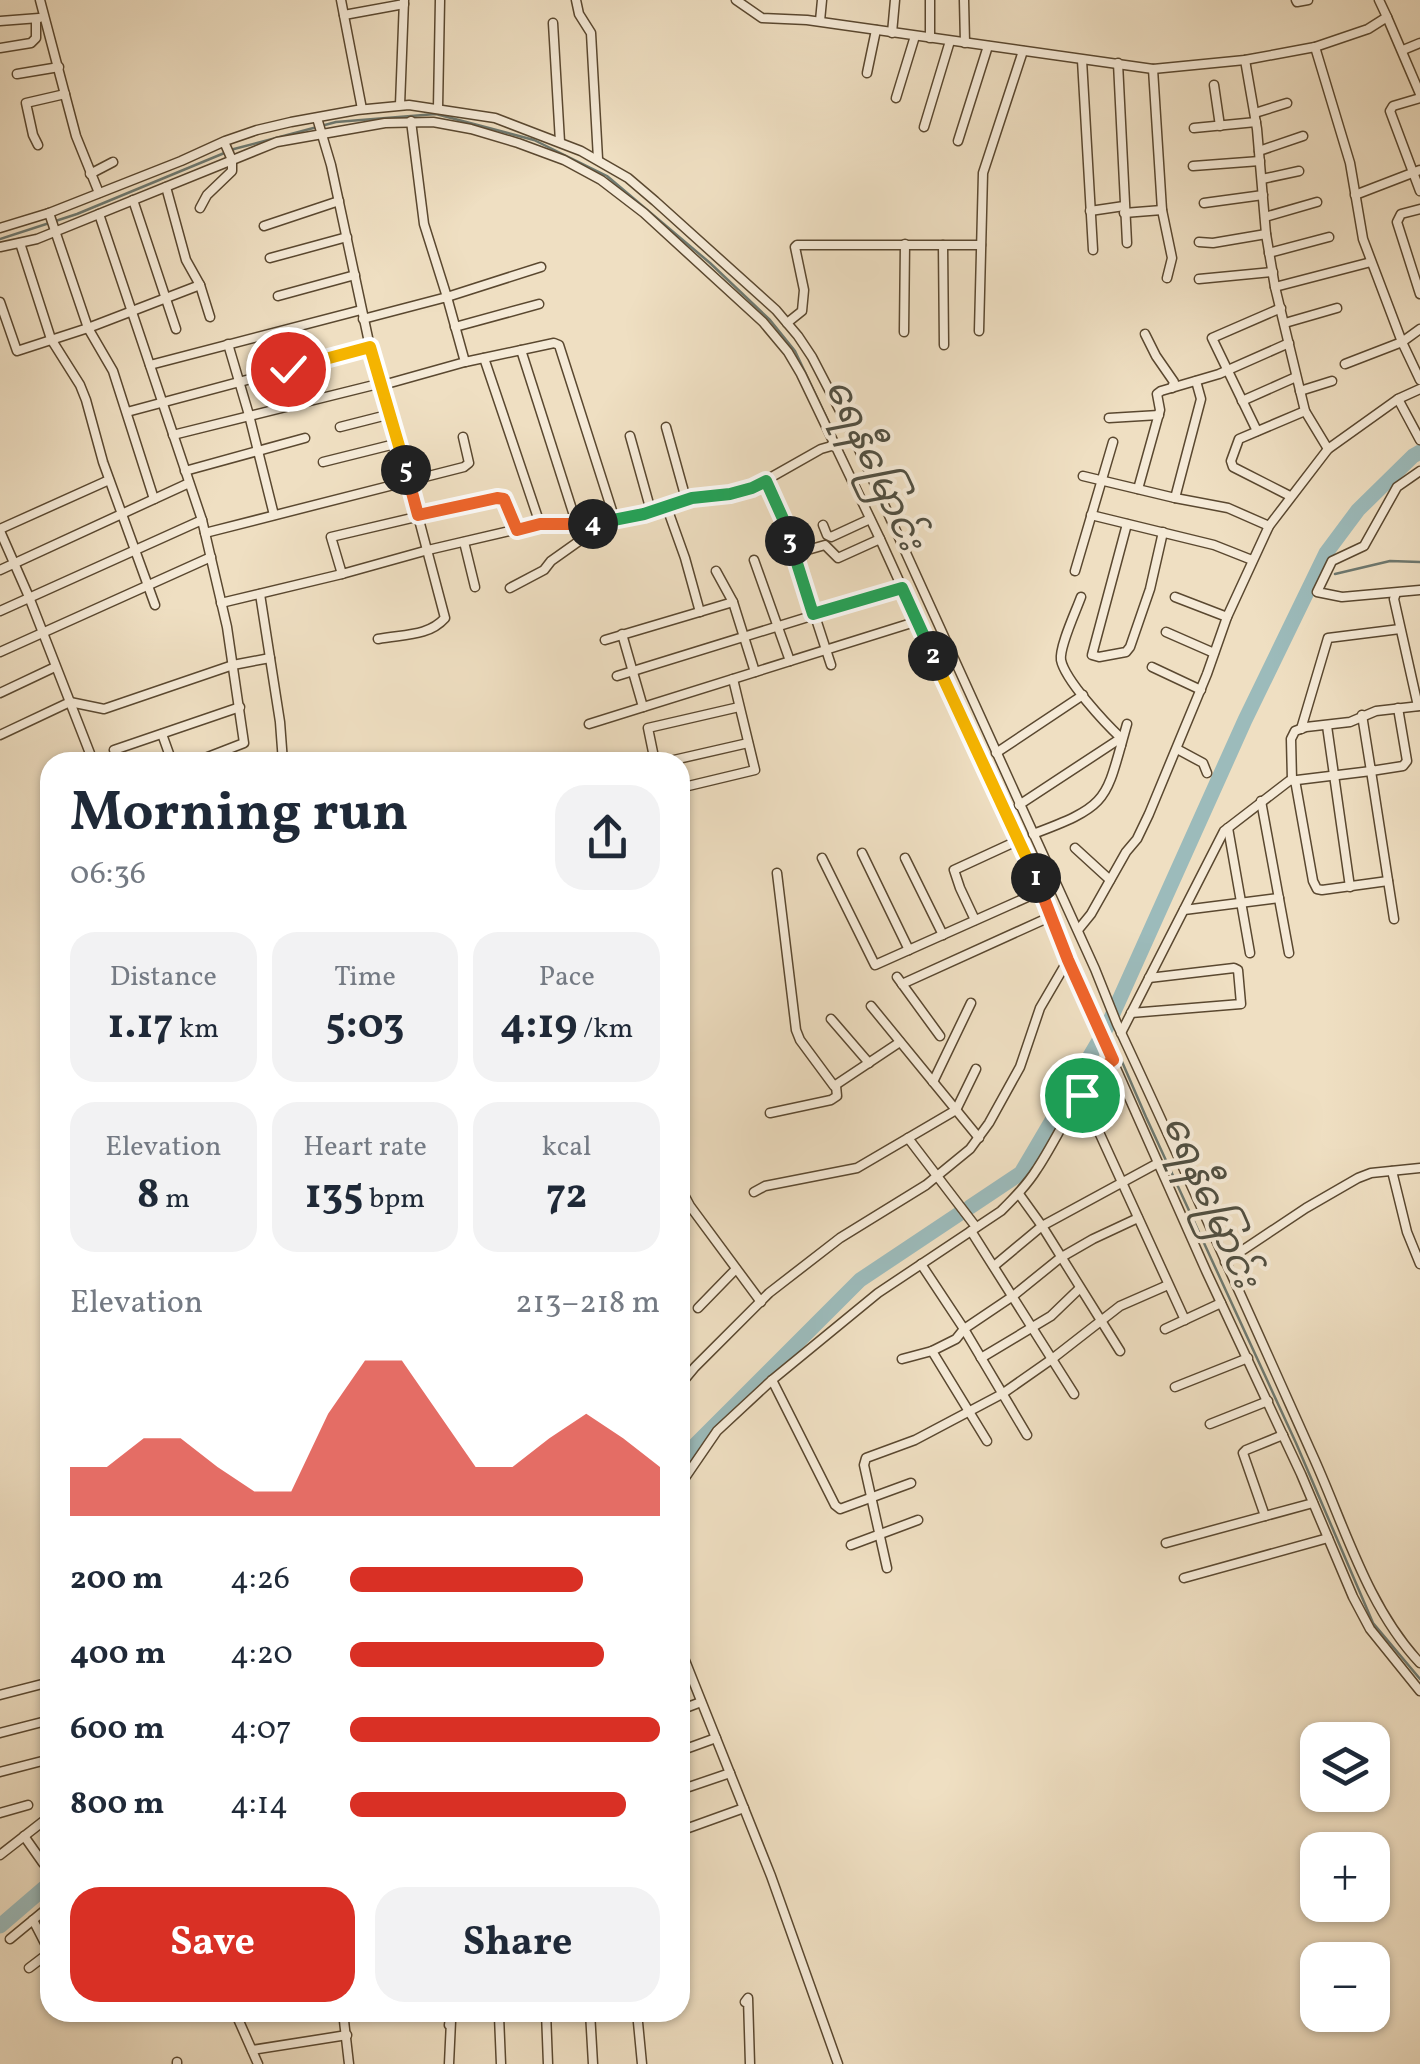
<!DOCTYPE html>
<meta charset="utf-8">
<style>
:root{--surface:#fff;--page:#f2f2f3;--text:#1f2937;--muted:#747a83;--accent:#d93025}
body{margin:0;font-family:Vollkorn,"Noto Sans Myanmar",serif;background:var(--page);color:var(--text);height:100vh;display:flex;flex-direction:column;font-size:38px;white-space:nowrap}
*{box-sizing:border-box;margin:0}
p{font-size:32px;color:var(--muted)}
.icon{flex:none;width:55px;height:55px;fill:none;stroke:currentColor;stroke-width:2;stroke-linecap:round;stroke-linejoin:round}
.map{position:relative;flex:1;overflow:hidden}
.details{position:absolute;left:40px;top:752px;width:650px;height:1270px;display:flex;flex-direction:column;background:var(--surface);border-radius:30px;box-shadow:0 2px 8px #0004}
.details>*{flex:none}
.buttons{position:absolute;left:1300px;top:1722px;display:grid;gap:20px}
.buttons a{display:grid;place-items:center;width:90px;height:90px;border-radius:20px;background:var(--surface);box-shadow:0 2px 8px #0004;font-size:50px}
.pin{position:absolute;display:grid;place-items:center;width:85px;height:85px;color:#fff;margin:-42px;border:5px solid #fff;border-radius:50%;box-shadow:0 2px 10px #0007}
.km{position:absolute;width:50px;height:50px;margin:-25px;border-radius:50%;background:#222;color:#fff;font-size:28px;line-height:50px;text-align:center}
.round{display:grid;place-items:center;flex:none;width:105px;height:105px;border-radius:30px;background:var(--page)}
.headline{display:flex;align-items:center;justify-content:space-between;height:170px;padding:0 30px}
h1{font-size:55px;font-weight:700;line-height:75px}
.stats{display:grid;grid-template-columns:repeat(3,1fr);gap:15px;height:170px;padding:10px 30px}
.stats div{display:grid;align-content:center;border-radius:25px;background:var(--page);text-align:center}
.stats b{font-size:42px;font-weight:700}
.stats small{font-size:28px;font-weight:400}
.stats p{font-size:28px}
.chart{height:280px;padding:20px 30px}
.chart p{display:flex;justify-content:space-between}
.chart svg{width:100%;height:180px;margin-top:10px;fill:var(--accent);opacity:.7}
.primary-button{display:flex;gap:20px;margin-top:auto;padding:20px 30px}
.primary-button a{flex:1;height:115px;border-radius:30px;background:var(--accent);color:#fff;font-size:40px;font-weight:700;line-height:115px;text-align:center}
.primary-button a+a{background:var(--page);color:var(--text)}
ul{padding:0 30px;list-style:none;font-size:32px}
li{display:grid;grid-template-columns:160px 120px 1fr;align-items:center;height:75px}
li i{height:25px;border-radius:12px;background:var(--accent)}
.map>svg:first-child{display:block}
</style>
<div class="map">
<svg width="1420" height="2064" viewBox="0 0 1420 2064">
<rect width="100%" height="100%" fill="#efdfc2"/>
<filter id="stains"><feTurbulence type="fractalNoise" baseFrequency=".002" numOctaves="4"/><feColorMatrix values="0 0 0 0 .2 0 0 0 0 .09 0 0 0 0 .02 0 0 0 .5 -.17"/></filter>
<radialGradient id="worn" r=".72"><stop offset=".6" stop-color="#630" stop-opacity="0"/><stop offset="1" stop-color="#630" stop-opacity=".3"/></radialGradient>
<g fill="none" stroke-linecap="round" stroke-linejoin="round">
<g stroke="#6e7970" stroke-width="2.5">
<polyline points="0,239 77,214 234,149 336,122 436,114 534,140 607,176 710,263 770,320 795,351 847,461"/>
<polyline points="1335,574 1390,561 1420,562"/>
<polyline points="916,609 1107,1027 1146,1117 1296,1443 1373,1623 1420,1679"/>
</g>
<g stroke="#9cbbbb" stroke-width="15">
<polyline points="970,1207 1021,1173 1107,1027 1245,720 1326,553 1358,510 1413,456 1420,452"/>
<polyline points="680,1463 688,1452 860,1280 959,1214"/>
<polyline points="0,1926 50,1883"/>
</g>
<defs>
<g id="minor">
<polyline points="40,0 76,136 99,193"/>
<polyline points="341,0 362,109"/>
<polyline points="576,0 579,14 591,33 598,159"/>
<polyline points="736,0 762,18 807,20 1153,69 1245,60 1315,47 1368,29 1387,17 1379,0"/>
<polyline points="930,0 930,38"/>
<polyline points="964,0 965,43"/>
<polyline points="1296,0 1297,2 1308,0"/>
<polyline points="344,15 404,4"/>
<polyline points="1387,17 1420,94"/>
<polyline points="0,21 39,18"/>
<polyline points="820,21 822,0"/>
<polyline points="553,23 560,142"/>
<polyline points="892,33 895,0"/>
<polyline points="1315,47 1350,163 1363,239 1402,342 1420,380"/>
<polyline points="0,48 31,43 36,38 36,19"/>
<polyline points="1403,50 1420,43"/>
<polyline points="1082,60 1093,250"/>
<polyline points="1245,60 1257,129 1266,234 1275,287 1305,411 1328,449"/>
<polyline points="1118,63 1127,243"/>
<polyline points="1153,69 1162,210 1172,258 1167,278"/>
<polyline points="867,73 876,30"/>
<polyline points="17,74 59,67"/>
<polyline points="1214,85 1220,126"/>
<polyline points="896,98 915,36"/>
<polyline points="1420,98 1393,106 1390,111 1420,191"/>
<polyline points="400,105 404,0"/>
<polyline points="438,108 440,0"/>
<polyline points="1255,113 1287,103"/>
<path d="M317,118L331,165L370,347L391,414L445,618C428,637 402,634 378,639"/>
<polyline points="411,121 424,224 447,297 541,267"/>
<polyline points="924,127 950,41"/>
<polyline points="1194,128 1256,122"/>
<polyline points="958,141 988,46"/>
<polyline points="38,145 33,135 26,103 65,94"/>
<polyline points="1259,151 1303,136"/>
<polyline points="1193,166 1260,161"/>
<polyline points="90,174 113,162"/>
<polyline points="1262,179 1299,171"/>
<polyline points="166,187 186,260 200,285 210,317"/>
<polyline points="1355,195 1420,170"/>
<polyline points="133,200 176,329"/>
<polyline points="1204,203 1263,195"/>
<polyline points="200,208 207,195 232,171 232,160 225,144"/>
<polyline points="1420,209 1401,214 1397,222 1420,294"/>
<polyline points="1090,211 1124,206"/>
<polyline points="49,213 88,328 113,371 154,499"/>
<polyline points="1124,213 1162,210"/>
<polyline points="99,214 202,520 227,627 244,743 195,762"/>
<polyline points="1265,217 1317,202"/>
<polyline points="264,226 339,201"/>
<path d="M0,228L49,213L181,161L225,141L257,130L291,122L357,110L409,105L495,118L581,151L628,178L655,201L776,310L798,336L812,357L852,434L1095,969L1117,1024C1184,1167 1248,1311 1312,1454C1344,1524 1367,1607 1420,1663"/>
<polyline points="1199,242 1213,243 1266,234"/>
<polyline points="20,243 51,339 80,385 86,400 103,462 155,605"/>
<polyline points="943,245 944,345"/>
<polyline points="0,247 37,239 277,142 385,123 433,122 471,129 518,143 564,160 601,180 644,213 763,322 788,352 801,374 880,539 1017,841 1041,891 1068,960 1040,1008 1020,1067 989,1123 970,1149 926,1185 840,1238 769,1293 695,1367 680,1385"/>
<polyline points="1269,253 1329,237"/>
<polyline points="270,258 347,237"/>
<polyline points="1199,279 1273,272"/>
<polyline points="1275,287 1371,262"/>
<polyline points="278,296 355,275"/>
<polyline points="0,302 17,351 88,328 200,285"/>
<polyline points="363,319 447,297 465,362 383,385"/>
<polyline points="787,323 802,311 804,290 795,247 797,245 981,245"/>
<polyline points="1285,323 1337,308"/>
<polyline points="455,327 539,304"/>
<polyline points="979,331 983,173 1023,51"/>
<polyline points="904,332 905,244"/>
<polyline points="1145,334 1156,356 1174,382 1172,388"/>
<polyline points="228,344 249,415 274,515"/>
<polyline points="521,350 577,525"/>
<polyline points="484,358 540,524"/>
<polyline points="465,362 554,343 559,345 615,520"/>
<polyline points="1345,364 1402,342 1420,329"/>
<polyline points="150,365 361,310"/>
<polyline points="1300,391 1332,381"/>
<polyline points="1398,399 1420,440"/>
<polyline points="1242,401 1296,377"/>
<polyline points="127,412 370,347"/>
<polyline points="1109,418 1159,415"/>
<polyline points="340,427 391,414"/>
<polyline points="666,427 686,499"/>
<polyline points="1257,431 1212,338 1281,308"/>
<polyline points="173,435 382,383"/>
<polyline points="630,436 651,511"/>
<polyline points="323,462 399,443"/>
<polyline points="185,471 305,438"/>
<polyline points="1420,471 1397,487 1364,546 1332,561 1317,592 1342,597 1420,590"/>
<polyline points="1083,476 1175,498 1228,508 1269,526"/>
<polyline points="766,481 784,521 831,665"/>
<polyline points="1138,489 1160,410 1157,394 1161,391 1219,374 1289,343"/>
<polyline points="1290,496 1233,467 1231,461 1239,439 1305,411"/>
<polyline points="1175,498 1201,399 1196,381"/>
<polyline points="666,505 685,558 700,612"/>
<polyline points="1091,515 1214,545 1252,560"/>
<polyline points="1127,524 1092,655 1099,657 1126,652 1130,647 1150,589 1163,532"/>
<polyline points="823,525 827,535 831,537 870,519"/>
<polyline points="0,529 109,480"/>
<polyline points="517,530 503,499 497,498 331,537 342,574 428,550 540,524 583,525 605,523 643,514 692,497 730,493 752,488 821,449 835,445"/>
<polyline points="0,531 29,597 91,756"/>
<polyline points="205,533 464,467 469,463 463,437"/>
<polyline points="464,542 475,587"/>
<polyline points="811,549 825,545 838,558 880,539"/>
<polyline points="754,560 790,661"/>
<polyline points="0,570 189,483"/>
<polyline points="716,571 733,602 755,672"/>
<polyline points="1075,571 1113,442"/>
<polyline points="510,588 544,570 551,561 582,539 598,524"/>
<polyline points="1396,593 1394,599 1418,706"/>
<polyline points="260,594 280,722 283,762"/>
<path d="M1081,597C1076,611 1059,647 1061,660C1065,680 1105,723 1121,738V745"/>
<polyline points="1175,597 1227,617"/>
<polyline points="221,603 342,574"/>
<polyline points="0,611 202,520"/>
<polyline points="1166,632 1214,653"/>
<polyline points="622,634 643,707"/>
<polyline points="605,640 733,602"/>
<polyline points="0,652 211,557"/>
<polyline points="1152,667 1201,690"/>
<polyline points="617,676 902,588"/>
<polyline points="0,693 55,667"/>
<polyline points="1362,715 1371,771 1403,766 1407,761 1398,708"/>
<polyline points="589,724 918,621"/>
<polyline points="1327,726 1350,887"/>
<polyline points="1301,729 1328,638 1400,629"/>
<polyline points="162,734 172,762"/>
<polyline points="0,735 70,702 104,709 233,665 270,658"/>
<polyline points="1177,749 1203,763 1207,773"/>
<polyline points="114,750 240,707"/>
<polyline points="996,753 1083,695"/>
<polyline points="655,762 648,728 739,707"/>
<polyline points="665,762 748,743"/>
<polyline points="1292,780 1291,739 1295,731 1306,727 1350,722 1376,711 1420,706"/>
<polyline points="1295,780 1313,881 1317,889 1322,890 1388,881"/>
<polyline points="680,788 755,770 733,679"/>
<polyline points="1261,801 1289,953"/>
<polyline points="1019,805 1121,738"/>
<polyline points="1228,828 1250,953"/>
<path d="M1033,834C1111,805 1105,801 1127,724"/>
<polyline points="1075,848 1110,880"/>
<polyline points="862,853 909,950"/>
<polyline points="822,858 875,965 1041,891"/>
<polyline points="905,858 943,935"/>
<polyline points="777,873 796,1030 800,1040 834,1086 900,1042"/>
<polyline points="1184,910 1279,898"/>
<polyline points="975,920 960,888 954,870 1017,841"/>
<polyline points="1078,930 1091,914 1126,852 1137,839 1149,814 1207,674 1227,617 1269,526 1328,449 1398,399 1420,389"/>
<polyline points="1068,960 1207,1273 1301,1474 1353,1597 1370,1629 1420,1691"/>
<polyline points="897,977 940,1036"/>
<polyline points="902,984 1052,916"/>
<polyline points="871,1006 979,1138"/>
<polyline points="1131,1013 1241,1004 1238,970 1234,968 1149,978"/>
<polyline points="831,1019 869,1063"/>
<polyline points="1121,1033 1224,831 1289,781 1371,771 1394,919"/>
<polyline points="933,1082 971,1003"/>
<polyline points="1082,1095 1185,1320"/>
<polyline points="770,1113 831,1100 837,1096 836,1086"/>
<polyline points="908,1138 976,1227"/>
<polyline points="1392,1171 1407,1232 1420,1264"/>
<polyline points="680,1172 682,1191 690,1206 761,1302"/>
<polyline points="754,1192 765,1186 857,1168 956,1110 976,1069"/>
<polyline points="1019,1194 1042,1226 1120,1351"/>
<polyline points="971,1231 1074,1394"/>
<polyline points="1225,1262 1306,1208 1358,1178 1371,1173 1420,1168"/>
<polyline points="921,1264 964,1329 1027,1435"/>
<polyline points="994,1266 1042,1226 1158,1163"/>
<polyline points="698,1308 736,1269"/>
<polyline points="1165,1329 1221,1303"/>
<polyline points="932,1351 987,1441"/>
<polyline points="981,1358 1051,1316 1079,1289"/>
<polyline points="902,1359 932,1351 956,1339 964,1329 1013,1296 1060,1258 1093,1239 1138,1218"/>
<polyline points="772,1380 835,1505 840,1509 911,1483"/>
<polyline points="1175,1387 1248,1358"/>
<polyline points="1210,1424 1268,1401"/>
<path d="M680,1485L717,1431L772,1380L878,1293L1001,1211C1014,1198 1027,1185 1037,1169C1061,1133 1078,1086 1113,1060"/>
<polyline points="1265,1516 1243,1453 1246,1450 1283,1435"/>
<polyline points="1166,1543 1313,1503"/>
<polyline points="851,1545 918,1520"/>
<polyline points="887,1568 864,1465 866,1458 915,1440 1002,1394 1052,1359 1120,1306 1168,1285"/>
<polyline points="1184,1578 1328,1538"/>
<polyline points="680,1648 771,1876 838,2064"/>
<polyline points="0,1695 50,1682"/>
<polyline points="680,1710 701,1702"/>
<polyline points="0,1733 50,1720"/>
<polyline points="680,1751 716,1738"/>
<polyline points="0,1772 50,1759"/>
<polyline points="680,1790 730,1773"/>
<polyline points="0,1813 28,1805"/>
<polyline points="680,1831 744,1808"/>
<polyline points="24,1836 43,1863 45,1865 50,1862"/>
<polyline points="0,1855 50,1816"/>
<polyline points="33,1920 50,1953"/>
<polyline points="10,1939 50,1906"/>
<polyline points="29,1968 50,1952"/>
<polyline points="745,2002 748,1998 750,2064"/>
<polyline points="235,2012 258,2064"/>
<polyline points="343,2012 349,2064"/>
<polyline points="546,2012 548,2064"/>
<polyline points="590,2012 593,2064"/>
<polyline points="637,2012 642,2064"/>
<polyline points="236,2015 253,2012"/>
<polyline points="499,2016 501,2064"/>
<polyline points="252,2050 347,2035"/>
<polyline points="177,2062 177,2064"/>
<polyline points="449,2064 451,2021 449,2025 450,2018 455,2012"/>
</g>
</defs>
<use href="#minor" stroke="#5a4830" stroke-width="11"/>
<use href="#minor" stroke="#f5ead7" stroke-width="8"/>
</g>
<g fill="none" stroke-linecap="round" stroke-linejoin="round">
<defs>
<polyline id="split-1" points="1036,878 1068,960 1113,1060 1100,1070 1082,1095"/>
<polyline id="split-2" points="933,656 1036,878"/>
<polyline id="split-3" points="790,541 813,614 902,588 933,656"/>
<polyline id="split-4" points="593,524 644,514 692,498 730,494 752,488 766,481 784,521 790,541"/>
<polyline id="split-5" points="406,470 418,515 497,498 504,499 517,530 540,524 593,524"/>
<polyline id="split-6" points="288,369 370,347 406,470"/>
</defs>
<use href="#split-1" stroke="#fff" stroke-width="20"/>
<use href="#split-2" stroke="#fff" stroke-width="20"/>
<use href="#split-3" stroke="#fff" stroke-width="20"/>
<use href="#split-4" stroke="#fff" stroke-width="20"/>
<use href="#split-5" stroke="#fff" stroke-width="20"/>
<use href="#split-6" stroke="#fff" stroke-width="20"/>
<use href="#split-1" stroke="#f0652b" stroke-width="12"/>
<use href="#split-2" stroke="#f5b400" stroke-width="12"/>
<use href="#split-3" stroke="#22a559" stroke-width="12"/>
<use href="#split-4" stroke="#22a559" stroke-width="12"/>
<use href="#split-5" stroke="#f0652b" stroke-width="12"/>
<use href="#split-6" stroke="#f5b400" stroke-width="12"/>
</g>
<g text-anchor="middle" stroke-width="8" stroke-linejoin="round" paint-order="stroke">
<g font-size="38" font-style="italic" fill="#514f41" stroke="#f5ead7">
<text transform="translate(876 464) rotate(65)" y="13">ရေနီမြောင်း</text>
<text transform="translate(1212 1201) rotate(66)" y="13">ရေနီမြောင်း</text>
</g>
</g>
<rect width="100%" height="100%" filter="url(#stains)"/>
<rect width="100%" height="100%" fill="url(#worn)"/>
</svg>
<div class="buttons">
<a><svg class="icon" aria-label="layers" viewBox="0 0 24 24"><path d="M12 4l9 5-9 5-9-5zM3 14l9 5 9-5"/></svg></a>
<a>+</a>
<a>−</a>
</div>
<div class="pin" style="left:1082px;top:1095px;background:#1e9e55"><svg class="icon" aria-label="arrive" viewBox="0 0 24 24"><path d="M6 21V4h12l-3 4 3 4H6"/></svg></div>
<div class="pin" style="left:288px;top:369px;background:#d93025"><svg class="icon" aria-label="check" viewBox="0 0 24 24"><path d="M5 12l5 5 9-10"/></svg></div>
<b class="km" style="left:1036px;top:878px">1</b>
<b class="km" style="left:933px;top:656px">2</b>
<b class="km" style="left:790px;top:541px">3</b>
<b class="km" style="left:593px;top:524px">4</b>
<b class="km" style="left:406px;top:470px">5</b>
<section class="details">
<div class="headline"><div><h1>Morning run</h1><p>06:36</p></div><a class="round"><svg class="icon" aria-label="share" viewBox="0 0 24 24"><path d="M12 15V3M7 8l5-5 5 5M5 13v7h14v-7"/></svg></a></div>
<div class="stats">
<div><p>Distance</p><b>1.17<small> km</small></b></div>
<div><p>Time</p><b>5:03</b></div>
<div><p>Pace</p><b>4:19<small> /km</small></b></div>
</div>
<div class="stats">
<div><p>Elevation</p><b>8<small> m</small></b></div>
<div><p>Heart rate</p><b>135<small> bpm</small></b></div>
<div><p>kcal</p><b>72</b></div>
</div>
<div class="chart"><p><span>Elevation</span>213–218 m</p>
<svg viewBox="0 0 160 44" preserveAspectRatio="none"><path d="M0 44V32L10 32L20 25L30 25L40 32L50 38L60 38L70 19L80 6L90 6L100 19L110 32L120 32L130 25L140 19L150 25L160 32V44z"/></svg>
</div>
<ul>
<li><b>200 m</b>4:26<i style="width:75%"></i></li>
<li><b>400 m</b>4:20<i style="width:82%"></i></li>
<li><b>600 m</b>4:07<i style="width:100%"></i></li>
<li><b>800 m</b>4:14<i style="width:89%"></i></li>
</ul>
<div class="primary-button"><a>Save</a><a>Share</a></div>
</section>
</div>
